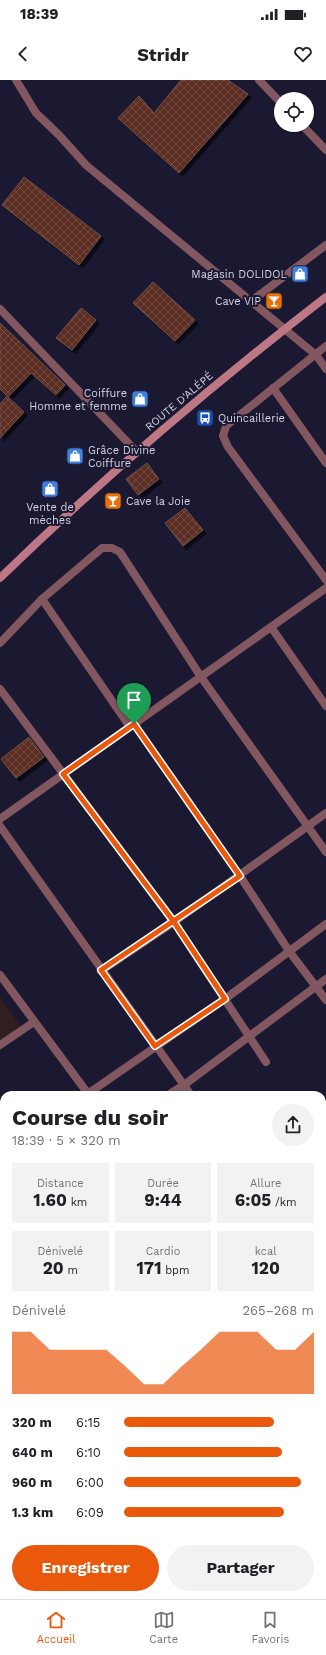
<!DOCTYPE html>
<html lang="fr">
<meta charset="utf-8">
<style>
:root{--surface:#fff;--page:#f2f2f2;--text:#202124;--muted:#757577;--line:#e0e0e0;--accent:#ea580c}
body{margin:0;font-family:"Work Sans",sans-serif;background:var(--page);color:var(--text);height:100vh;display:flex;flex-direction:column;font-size:15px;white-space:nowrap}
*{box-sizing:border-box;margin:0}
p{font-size:13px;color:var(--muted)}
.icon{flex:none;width:22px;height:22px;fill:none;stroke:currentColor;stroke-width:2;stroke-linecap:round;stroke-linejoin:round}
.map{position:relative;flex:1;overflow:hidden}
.sheet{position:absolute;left:0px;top:1011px;width:326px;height:508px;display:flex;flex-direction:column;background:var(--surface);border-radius:12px 12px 0 0;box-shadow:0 1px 3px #0004}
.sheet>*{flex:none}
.buttons{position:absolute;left:274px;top:12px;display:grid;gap:8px}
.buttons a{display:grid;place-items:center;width:40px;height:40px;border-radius:50%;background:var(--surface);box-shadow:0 1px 3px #0004;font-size:20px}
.pin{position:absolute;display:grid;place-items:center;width:34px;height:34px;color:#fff;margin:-41px -17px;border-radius:50% 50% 50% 0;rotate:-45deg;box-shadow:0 0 4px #0007}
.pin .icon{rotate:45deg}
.round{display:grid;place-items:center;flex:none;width:42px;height:42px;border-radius:21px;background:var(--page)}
.headline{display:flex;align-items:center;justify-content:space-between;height:68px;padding:0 12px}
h1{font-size:22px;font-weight:700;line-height:30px}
.figures{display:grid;grid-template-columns:repeat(3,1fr);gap:6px;height:68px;padding:4px 12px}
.figures div{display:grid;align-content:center;border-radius:0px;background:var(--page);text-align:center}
.figures b{font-size:17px;font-weight:700}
.figures small{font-size:11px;font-weight:400}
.figures p{font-size:11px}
.chart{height:112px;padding:8px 12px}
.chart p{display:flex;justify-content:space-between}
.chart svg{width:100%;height:72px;margin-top:4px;fill:var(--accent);opacity:.7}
.button{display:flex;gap:8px;margin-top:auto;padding:8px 12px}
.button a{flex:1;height:46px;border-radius:24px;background:var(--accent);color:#fff;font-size:16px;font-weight:700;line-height:46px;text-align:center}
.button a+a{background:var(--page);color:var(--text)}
ul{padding:0 12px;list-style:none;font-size:13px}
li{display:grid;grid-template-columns:64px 48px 1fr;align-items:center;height:30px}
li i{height:10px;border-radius:5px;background:var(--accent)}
.status{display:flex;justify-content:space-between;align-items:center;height:28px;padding:0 20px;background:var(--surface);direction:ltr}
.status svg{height:11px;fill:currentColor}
header{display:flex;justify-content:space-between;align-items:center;height:52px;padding:0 12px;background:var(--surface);font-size:18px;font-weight:700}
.menu{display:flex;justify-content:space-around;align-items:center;height:56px;border-top:1px solid var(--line);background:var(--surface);font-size:11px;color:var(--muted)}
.menu a{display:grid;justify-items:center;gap:2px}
.menu .current{color:var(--accent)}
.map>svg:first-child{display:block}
</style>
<div class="status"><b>18:39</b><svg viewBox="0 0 49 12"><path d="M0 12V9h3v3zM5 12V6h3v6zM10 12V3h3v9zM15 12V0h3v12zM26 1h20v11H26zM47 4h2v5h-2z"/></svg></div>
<header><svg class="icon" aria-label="back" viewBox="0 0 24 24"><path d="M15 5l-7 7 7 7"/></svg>Stridr<svg class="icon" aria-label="heart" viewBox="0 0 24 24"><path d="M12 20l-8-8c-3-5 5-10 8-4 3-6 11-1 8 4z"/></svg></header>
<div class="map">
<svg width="326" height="1519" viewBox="0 0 326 1519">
<defs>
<pattern id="grass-tufts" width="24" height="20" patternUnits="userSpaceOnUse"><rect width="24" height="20" fill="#302e4d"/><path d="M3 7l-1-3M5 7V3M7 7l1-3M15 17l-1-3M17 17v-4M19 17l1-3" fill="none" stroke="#4d4b66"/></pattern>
<pattern id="building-cross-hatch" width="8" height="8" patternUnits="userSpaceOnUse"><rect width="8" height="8" fill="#5b2d24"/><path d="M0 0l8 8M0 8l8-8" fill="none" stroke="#724b44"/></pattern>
<filter id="shadow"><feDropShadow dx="3.5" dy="3.5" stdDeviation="0" flood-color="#0009"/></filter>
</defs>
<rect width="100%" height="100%" fill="#1b1931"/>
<polygon fill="#311e1e" points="0,917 22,948 0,964"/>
<polygon fill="url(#grass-tufts)" points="326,1084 326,1519 0,1519 0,1283 4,1282 4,1515 322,1515 322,1088"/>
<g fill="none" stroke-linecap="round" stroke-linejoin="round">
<g stroke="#3f4950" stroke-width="5.5">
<polyline points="0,1399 4,1400"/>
<polyline points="322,1414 326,1413"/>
</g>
</g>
<g fill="url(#building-cross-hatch)" stroke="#715048" filter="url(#shadow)">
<polygon points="181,0 228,0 248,14 179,93 118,38 139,16 154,33"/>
<polygon points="24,97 101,156 79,185 2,125"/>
<polygon points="153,202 195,240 175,261 133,223"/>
<polygon points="81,228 96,240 72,270 56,258"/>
<polygon points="0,243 65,305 56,315 31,293 8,317 0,309"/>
<polygon points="7,316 24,332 0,358 0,324"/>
<polygon points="147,383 159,399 138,415 126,399"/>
<polygon points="185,428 203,450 183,466 165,443"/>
<polygon points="29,657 44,677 16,698 1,679"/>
</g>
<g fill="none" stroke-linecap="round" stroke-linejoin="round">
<g stroke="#83575f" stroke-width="8">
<polyline points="16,0 36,33 59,55 86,85 316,275 326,289"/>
<polyline points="259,0 281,23"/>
<polyline points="302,45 326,70"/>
<polyline points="250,222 326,165"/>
<polyline points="0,229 136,371"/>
<polyline points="326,266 226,346 223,356 228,367 326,500"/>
<polyline points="273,308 326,383"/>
<polyline points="42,519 130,647"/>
<polyline points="271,547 326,626"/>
<polyline points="0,563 42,519 102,468 112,468 120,472 201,597 326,772"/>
<polyline points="0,609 174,842 266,982"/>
<polyline points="134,644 240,796 289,871 326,920"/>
<polyline points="0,739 326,508"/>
<polyline points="0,746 191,1015"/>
<polyline points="101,891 174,842 326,733"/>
<polyline points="0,895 89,1015"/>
<polyline points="0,965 34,942"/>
<polyline points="86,1015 225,919 326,844"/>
<polyline points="168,1015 184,1005 326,899"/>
<polyline points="0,1078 4,1075"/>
</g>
<path stroke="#be7885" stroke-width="8" d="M0,498C103,398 212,305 326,217"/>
</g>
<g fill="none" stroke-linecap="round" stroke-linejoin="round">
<defs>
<polyline id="route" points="134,644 240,796 101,890 155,966 225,919 174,842 63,694 134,644"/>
</defs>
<use href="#route" stroke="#fff" stroke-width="8"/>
<use href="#route" stroke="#ea580c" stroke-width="5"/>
</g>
<defs>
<symbol id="shop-square" viewBox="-11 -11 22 22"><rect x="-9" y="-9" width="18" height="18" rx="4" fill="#3f7fe0" stroke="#1b1931"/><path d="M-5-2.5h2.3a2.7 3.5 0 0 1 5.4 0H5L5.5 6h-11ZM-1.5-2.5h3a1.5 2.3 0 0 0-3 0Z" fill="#fff"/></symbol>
<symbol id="bar-square" viewBox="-11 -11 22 22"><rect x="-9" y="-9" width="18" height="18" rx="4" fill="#e8710a" stroke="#1b1931"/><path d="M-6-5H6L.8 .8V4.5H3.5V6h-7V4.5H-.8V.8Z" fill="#fff"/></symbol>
<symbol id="bus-square" viewBox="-11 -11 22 22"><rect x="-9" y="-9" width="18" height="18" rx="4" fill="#1a4fb4" stroke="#1b1931"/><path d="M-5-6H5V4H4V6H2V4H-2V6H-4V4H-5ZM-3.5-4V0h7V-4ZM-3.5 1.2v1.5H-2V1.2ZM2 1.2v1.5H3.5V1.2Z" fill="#fff"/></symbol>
</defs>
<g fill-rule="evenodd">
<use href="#shop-square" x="290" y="184" width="20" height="20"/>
<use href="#bar-square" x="264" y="211" width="20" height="20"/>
<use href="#shop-square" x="130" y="309" width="20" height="20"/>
<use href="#bus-square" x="195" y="328" width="20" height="20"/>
<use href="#shop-square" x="65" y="366" width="20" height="20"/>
<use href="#shop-square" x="40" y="399" width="20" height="20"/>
<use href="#bar-square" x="103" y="411" width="20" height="20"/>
</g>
<g text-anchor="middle" stroke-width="4" stroke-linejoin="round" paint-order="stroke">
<g font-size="11" fill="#d3d3e4" stroke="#1b1931" text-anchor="end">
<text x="287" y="198">Magasin DOLIDOL</text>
<text x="261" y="225">Cave VIP</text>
<text x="127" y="317">Coiffure<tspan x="127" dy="13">Homme et femme</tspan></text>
<text x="218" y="342" text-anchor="start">Quincaillerie</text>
<text x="88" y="374" text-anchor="start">Grâce Divine<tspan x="88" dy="13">Coiffure</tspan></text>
<text x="126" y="425" text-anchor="start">Cave la Joie</text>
<text x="50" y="431" text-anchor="middle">Vente de<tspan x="50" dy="13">mèches</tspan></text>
</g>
<g font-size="11" fill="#d3d3e4" stroke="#1b1931">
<text transform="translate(179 321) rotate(-40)" y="4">ROUTE D'ALÉPÉ</text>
</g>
</g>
</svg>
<div class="buttons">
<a><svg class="icon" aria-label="locate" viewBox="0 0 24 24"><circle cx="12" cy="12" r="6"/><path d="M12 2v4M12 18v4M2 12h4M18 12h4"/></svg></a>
</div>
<div class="pin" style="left:134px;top:644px;background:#1e9e55"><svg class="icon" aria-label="arrive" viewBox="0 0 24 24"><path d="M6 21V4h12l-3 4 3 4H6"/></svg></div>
<section class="sheet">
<div class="headline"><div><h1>Course du soir</h1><p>18:39 · 5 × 320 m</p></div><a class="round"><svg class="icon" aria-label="share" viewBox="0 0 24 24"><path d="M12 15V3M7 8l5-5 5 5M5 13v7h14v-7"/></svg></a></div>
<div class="figures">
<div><p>Distance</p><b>1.60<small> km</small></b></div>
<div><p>Durée</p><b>9:44</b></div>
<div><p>Allure</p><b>6:05<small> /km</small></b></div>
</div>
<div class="figures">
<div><p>Dénivelé</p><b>20<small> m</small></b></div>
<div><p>Cardio</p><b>171<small> bpm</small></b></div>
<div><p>kcal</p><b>120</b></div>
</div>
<div class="chart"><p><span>Dénivelé</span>265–268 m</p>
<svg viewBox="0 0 160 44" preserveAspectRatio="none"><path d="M0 44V6L10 6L20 17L30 17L40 17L50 17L60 27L70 38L80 38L90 27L100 17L110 6L120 6L130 6L140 17L150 17L160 6V44z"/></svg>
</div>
<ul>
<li><b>320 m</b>6:15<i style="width:79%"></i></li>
<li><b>640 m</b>6:10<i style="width:83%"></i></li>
<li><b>960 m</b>6:00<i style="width:93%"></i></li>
<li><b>1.3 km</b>6:09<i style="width:84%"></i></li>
</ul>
<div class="button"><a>Enregistrer</a><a>Partager</a></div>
</section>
</div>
<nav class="menu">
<a class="current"><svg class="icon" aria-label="home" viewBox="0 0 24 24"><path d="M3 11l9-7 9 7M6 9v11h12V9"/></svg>Accueil</a>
<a><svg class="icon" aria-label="map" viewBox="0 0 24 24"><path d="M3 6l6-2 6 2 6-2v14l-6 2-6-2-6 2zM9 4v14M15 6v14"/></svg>Carte</a>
<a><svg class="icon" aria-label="saved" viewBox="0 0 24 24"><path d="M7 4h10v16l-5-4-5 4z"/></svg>Favoris</a>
</nav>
